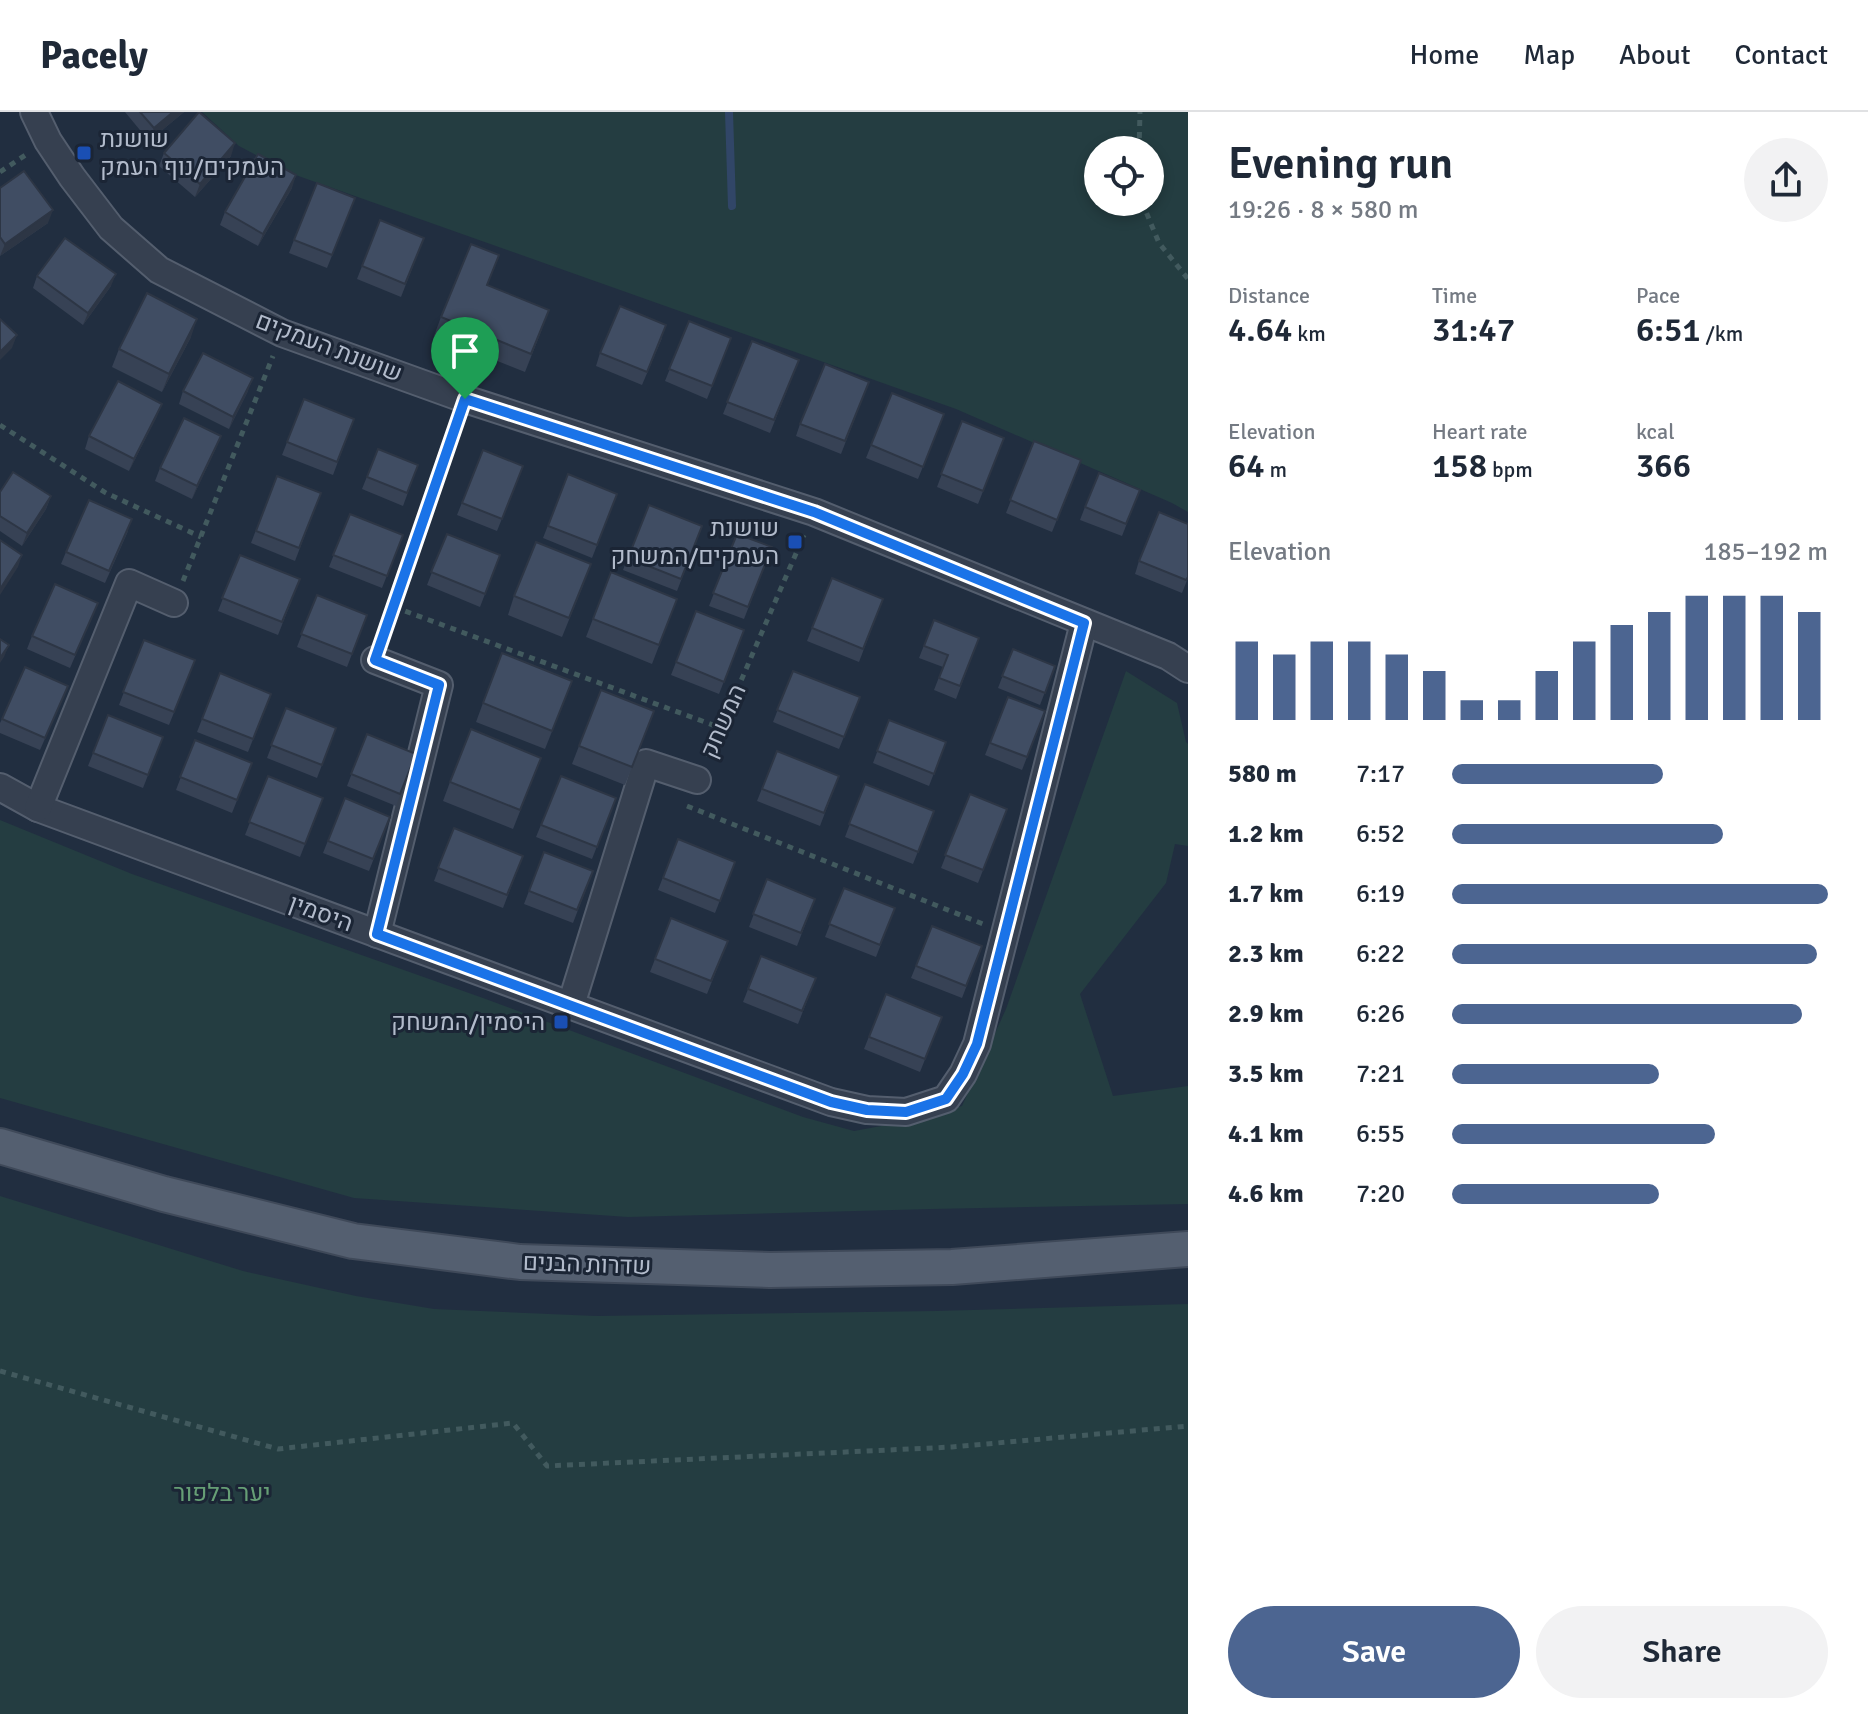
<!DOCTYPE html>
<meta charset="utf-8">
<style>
:root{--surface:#fff;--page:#f2f2f3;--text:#1f2937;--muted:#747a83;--line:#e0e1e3;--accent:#4c6591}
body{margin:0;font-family:Signika,Heebo,sans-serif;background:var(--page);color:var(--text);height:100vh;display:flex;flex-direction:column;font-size:30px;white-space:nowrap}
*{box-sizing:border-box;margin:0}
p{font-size:26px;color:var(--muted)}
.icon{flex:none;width:44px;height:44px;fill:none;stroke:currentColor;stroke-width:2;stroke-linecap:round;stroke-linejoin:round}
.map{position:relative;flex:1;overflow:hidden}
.details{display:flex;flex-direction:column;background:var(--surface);width:680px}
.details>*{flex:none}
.controls{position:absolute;left:1084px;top:24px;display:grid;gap:16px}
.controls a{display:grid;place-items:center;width:80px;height:80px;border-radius:50%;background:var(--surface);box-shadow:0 4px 12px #0003;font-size:40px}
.pin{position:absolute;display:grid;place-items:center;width:68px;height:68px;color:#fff;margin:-82px -34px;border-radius:50% 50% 50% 0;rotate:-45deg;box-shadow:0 0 8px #0007}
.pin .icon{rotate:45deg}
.round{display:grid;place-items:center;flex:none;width:84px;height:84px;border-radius:42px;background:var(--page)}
.summary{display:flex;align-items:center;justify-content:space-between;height:136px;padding:0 40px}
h1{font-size:44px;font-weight:600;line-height:60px}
.figures{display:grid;grid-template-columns:repeat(3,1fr);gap:12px;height:136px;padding:8px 40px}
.figures div{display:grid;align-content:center}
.figures b{font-size:34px;font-weight:600}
.figures small{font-size:22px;font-weight:400}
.figures p{font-size:22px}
.chart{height:224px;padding:16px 40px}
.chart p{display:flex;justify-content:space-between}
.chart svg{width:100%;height:144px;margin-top:8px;stroke:var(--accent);stroke-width:6}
.action{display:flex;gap:16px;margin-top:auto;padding:16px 40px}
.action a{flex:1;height:92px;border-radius:48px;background:var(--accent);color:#fff;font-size:32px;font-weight:600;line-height:92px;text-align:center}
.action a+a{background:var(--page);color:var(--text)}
ul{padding:0 40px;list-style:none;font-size:26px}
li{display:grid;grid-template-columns:128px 96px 1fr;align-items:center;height:60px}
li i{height:20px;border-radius:10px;background:var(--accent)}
header{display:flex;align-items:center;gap:48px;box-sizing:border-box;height:112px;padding:0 40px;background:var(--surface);border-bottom:2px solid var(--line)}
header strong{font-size:38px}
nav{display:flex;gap:44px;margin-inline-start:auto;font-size:28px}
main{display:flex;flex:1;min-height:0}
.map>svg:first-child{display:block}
</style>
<header>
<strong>Pacely</strong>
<nav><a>Home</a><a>Map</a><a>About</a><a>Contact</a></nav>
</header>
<main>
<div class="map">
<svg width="1188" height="1602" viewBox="0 0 1188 1602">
<rect width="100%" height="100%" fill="#212e40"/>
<g fill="#243d41" fill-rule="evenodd">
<path d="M202,0H1188V400L1172,391L956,297L290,61L239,34ZM1098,38H1150V90H1098Z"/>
<polygon points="1126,559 1177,591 1186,630 1188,632 1188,734 1175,732 1166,771 1080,882 1113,984 1188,974 1188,1092 931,1097 628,1105 354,1086 0,986 0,708 132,762 483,886 803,1005 854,1019 892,1012 962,994 1006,897"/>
<polygon points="0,1084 243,1159 356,1184 434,1197 596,1204 935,1199 1188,1192 1188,1602 0,1602"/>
</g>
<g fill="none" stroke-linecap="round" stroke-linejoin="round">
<polyline stroke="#314667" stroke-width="8" points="729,0 732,94"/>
<defs>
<g id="minor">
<polyline points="34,0 48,29 72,65 111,116 159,158 282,221 465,287 814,400 1168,544 1188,557"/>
<polyline points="375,548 439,573 377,822"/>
<polyline points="0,675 38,696 831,990 867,998 906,1000 946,987 963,962 977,932 1084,511"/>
<polyline points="38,696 129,471 174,491"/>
<polyline points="571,893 646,651 697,668"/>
</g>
<polyline id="major" points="0,1034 164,1082 353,1129 520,1150 770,1158 952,1155 1188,1137"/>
</defs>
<use href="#minor" stroke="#545e6e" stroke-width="30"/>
<use href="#major" stroke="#3f4959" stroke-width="38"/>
<g stroke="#425a5e" stroke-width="5" stroke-dasharray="6 6" stroke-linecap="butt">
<polyline points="1139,38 1140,0"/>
<polyline points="0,60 27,42"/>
<polyline points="1142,90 1159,131 1188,167"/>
<polyline points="0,313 106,381 201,425"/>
<polyline points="183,469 273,244"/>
<polyline points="394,495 721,616"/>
<polyline points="383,524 457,310"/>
<polyline points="708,645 804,423"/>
<polyline points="687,694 983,812"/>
<polyline points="0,1259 278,1337 513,1311 547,1354 952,1335 1188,1314"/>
</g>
<use href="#minor" stroke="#364050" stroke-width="26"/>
<use href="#major" stroke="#545f70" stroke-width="34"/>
</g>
<g fill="#374255">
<polygon points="125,0 184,0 149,29"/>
<polygon points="164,41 231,44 195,85 159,54"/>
<polygon points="0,76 48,111 0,144"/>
<polygon points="292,76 258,134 220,113 225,100"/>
<polygon points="350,99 327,156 289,141 294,128"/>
<polygon points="380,108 424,126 401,185 357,167"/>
<polygon points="37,164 111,174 83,213 33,176"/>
<polygon points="488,173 542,217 525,260 434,224 441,205"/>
<polygon points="689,209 731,226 707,287 665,269"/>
<polygon points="191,225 162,280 112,255 119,237"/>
<polygon points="662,226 642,273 596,254 600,241"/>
<polygon points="752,229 799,248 770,321 723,302"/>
<polygon points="869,270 841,342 796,324 800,312"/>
<polygon points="183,279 248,279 229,317 179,292"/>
<polygon points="892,281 944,302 918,367 866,346"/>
<polygon points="304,287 354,307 333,363 282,343"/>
<polygon points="157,304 129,359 85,337 89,324"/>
<polygon points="962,309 1004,326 978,392 937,375"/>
<polygon points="1034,329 1081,348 1052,420 1006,401"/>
<polygon points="216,336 192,387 155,369 160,356"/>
<polygon points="378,337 418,353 403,394 362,377"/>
<polygon points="483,338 523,354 497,419 457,403"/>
<polygon points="568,362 617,382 592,446 543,426"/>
<polygon points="277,364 321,381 295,449 251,431"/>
<polygon points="1140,378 1122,424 1080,408 1085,395"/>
<polygon points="0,380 51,384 46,397 22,434 0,419"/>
<polygon points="649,393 702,414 677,479 623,458"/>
<polygon points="350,402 403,423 382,476 329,455"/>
<polygon points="128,419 105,471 61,452 66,440"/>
<polygon points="447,422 500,443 480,495 427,473"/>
<polygon points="737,422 772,435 744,507 709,494"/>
<polygon points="240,443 300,467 278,523 218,499"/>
<polygon points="1139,449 1188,466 1182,481 1135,462"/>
<polygon points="611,460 677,487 652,552 586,525"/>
<polygon points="832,466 883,487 859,550 807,529"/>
<polygon points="584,471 562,525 508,503 514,484"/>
<polygon points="317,483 367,503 347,555 297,535"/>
<polygon points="98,491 70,556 27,537 32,524"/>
<polygon points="696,499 744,518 719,582 671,563"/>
<polygon points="934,508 979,526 956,587 934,578 943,555 919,546"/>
<polygon points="144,528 195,548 169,613 119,593"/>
<polygon points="1013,537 1055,554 1040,593 998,576"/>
<polygon points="793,559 860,585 839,637 773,610"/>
<polygon points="220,561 271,582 248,640 197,620"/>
<polygon points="572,569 545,637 476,610 483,591"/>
<polygon points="68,574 40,638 0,621 0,611 2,607"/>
<polygon points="1008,585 1045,599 1022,658 985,643"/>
<polygon points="286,596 336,616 317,666 267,646"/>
<polygon points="654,599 625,673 572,652 579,634"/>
<polygon points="108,603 163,625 143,676 88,654"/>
<polygon points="889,608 946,630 929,674 873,651"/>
<polygon points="367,622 416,642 396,694 347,674"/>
<polygon points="195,628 252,651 232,701 176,678"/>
<polygon points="777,639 839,664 820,714 757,689"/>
<polygon points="268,664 323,686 300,745 245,723"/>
<polygon points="534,664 513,717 443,689 450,670"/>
<polygon points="561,664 616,686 592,747 536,725"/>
<polygon points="865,672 934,699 913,752 845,725"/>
<polygon points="970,682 1007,697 978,771 941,756"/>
<polygon points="345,686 390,705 369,759 323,741"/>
<polygon points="454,716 523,744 503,796 434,769"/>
<polygon points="678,727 735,750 715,801 658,778"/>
<polygon points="544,740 593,759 573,811 524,792"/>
<polygon points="767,767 815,787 797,834 749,815"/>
<polygon points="844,776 895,796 876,845 825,825"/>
<polygon points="671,806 728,829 707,882 650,860"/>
<polygon points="932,814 982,834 962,886 911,866"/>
<polygon points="761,844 816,866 798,912 743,890"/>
<polygon points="886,882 942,905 920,960 864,937"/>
</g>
<g fill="#2d3645">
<polygon points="173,0 184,0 149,29 154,16"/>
<polygon points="235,31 231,44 195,85 200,72"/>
<polygon points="296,63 292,76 258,134 263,122"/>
<polygon points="53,98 48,111 0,144 5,132"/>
<polygon points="116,162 111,174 83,213 88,201"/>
<polygon points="197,207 191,225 162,280 169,262"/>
<polygon points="17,223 12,236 0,248 0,240"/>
<polygon points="253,266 248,279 229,317 233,305"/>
<polygon points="162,292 157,304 129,359 134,347"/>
<polygon points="221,324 216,336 192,387 197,374"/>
<polygon points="51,384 46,397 22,434 27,421"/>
<polygon points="22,443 18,455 0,483 0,477"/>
<polygon points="9,533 4,545 0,551 0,546"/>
</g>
<g fill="#404d63" stroke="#2d3645" stroke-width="2">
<polygon points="140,0 173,0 154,16"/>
<polygon points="199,0 235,31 200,72 164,41"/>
<polygon points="258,42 296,63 263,122 225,100"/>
<polygon points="24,59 53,98 5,132 0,125 0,76"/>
<polygon points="317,71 355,86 332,143 294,128"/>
<polygon points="380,108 424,126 405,172 362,154"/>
<polygon points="65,126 116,162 88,201 37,164"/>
<polygon points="471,132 499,143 487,173 549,198 531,242 441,205"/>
<polygon points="147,181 197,207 169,262 119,237"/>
<polygon points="620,194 666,213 647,260 600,241"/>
<polygon points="0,207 17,223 0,240"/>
<polygon points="689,209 731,226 712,274 669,257"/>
<polygon points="752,229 799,248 774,308 727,290"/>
<polygon points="203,241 253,266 233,305 183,279"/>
<polygon points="825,252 869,270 845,329 800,312"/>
<polygon points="118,269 162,292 134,347 89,324"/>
<polygon points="892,281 944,302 923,355 871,333"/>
<polygon points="304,287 354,307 337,350 287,330"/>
<polygon points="184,306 221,324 197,374 160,356"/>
<polygon points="962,309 1004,326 983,379 941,362"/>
<polygon points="1034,329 1081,348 1057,408 1010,388"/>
<polygon points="378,337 418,353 407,381 367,365"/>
<polygon points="483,338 523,354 502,407 462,391"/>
<polygon points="13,360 51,384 27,421 0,404 0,380"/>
<polygon points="1099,361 1140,378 1126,412 1085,395"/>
<polygon points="568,362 617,382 597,433 548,414"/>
<polygon points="277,364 321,381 299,436 256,419"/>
<polygon points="89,388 132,407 109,459 66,440"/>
<polygon points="649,393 702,414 681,467 628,446"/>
<polygon points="1159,400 1188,412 1188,465 1186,468 1139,449"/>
<polygon points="350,402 403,423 387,464 333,443"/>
<polygon points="447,422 500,443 485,482 431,460"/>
<polygon points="737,422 772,435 748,495 713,481"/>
<polygon points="0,428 22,443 0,477"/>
<polygon points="536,430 591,452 569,506 514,484"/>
<polygon points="240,443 300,467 282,510 222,486"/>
<polygon points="611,460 677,487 659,533 593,507"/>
<polygon points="832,466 883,487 863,537 812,516"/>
<polygon points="55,472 98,491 75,543 32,524"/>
<polygon points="317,483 367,503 352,542 301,522"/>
<polygon points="696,499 744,518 724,570 676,550"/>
<polygon points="934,508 979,526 960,574 939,566 948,543 924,534"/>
<polygon points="0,527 9,533 0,546"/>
<polygon points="144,528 195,548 174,600 123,580"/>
<polygon points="1013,537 1055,554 1045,581 1002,564"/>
<polygon points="502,541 572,569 552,619 483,591"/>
<polygon points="25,555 68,574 45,626 2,607"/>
<polygon points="793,559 860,585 844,625 777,598"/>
<polygon points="220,561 271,582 253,627 202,607"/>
<polygon points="601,578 654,599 632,655 579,634"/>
<polygon points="1008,585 1045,599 1027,645 990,631"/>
<polygon points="286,596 336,616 322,653 271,633"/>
<polygon points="108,603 163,625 148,663 93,641"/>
<polygon points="889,608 946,630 934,662 877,639"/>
<polygon points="471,617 541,646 520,698 450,670"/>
<polygon points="367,622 416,642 400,682 351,662"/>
<polygon points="195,628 252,651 237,688 180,665"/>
<polygon points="777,639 839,664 824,701 762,677"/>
<polygon points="268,664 323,686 305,732 249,710"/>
<polygon points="561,664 616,686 597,735 541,713"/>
<polygon points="865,672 934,699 918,740 849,712"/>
<polygon points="970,682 1007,697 983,758 945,743"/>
<polygon points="345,686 390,705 373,747 328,729"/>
<polygon points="454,716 523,744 507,783 438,756"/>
<polygon points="678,727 735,750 720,789 663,766"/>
<polygon points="544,740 593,759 577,798 529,779"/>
<polygon points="767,767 815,787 801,821 753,802"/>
<polygon points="844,776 895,796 880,833 829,812"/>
<polygon points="671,806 728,829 711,869 655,847"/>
<polygon points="932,814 982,834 966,874 916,854"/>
<polygon points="761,844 816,866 802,899 748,877"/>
<polygon points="886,882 942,905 925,947 869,925"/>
</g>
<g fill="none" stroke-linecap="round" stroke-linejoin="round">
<defs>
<polygon id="route" points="465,287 814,400 1084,511 977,932 963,962 946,987 906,1000 867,998 831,990 377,822 439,573 375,548"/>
</defs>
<use href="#route" stroke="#fff" stroke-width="16"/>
<use href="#route" stroke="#1a73e8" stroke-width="10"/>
</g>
<g fill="#1a4fb4" stroke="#1b2535" stroke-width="3">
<rect x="76" y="33" width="16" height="16" rx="4"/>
<rect x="787" y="422" width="16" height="16" rx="4"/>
<rect x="553" y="902" width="16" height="16" rx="4"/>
</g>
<g text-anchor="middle" stroke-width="6" stroke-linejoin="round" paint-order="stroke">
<g font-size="24" fill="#b2bbcb" stroke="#1b2535" text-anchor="end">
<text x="100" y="35" text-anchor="start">שושנת<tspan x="100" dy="28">העמקים/נוף העמק</tspan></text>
<text x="779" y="424">שושנת<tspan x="779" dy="28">העמקים/המשחק</tspan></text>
<text x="545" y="918">היסמין/המשחק</text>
</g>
<g font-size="24" fill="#b2bbcb" stroke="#1b2535">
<text transform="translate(329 235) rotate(21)" y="8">שושנת העמקים</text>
<text transform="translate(723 609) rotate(-66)" y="8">המשחק</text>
<text transform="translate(321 801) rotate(20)" y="8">היסמין</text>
<text transform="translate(587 1152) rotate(2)" y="8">שדרות הבנים</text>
</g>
<g font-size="24" fill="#669e75" stroke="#1b2535">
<text x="222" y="1389">יער בלפור</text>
</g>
</g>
</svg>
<div class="controls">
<a><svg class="icon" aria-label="locate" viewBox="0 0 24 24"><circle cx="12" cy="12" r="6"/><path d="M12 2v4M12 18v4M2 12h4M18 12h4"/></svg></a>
</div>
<div class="pin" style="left:465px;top:287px;background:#1e9e55"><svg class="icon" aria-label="arrive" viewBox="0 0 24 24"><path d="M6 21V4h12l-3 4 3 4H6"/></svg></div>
</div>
<section class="details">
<div class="summary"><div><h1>Evening run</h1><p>19:26 · 8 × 580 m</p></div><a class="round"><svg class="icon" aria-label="share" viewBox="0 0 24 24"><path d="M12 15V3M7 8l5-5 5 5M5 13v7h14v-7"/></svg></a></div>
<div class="figures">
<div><p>Distance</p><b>4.64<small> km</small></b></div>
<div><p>Time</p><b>31:47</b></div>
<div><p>Pace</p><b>6:51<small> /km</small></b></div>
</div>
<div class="figures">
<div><p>Elevation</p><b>64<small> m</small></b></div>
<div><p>Heart rate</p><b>158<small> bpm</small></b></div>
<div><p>kcal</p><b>366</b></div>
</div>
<div class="chart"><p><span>Elevation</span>185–192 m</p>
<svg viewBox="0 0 160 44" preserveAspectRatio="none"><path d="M5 44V20M15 44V24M25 44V20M35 44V20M45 44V24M55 44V29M65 44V38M75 44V38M85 44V29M95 44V20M105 44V15M115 44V11M125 44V6M135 44V6M145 44V6M155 44V11"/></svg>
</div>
<ul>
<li><b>580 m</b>7:17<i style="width:56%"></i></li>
<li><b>1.2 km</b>6:52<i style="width:72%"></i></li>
<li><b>1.7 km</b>6:19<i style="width:100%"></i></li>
<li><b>2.3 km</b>6:22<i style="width:97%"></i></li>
<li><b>2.9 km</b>6:26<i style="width:93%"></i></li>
<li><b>3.5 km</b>7:21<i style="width:55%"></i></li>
<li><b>4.1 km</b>6:55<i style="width:70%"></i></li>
<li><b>4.6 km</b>7:20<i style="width:55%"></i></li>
</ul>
<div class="action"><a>Save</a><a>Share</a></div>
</section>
</main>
